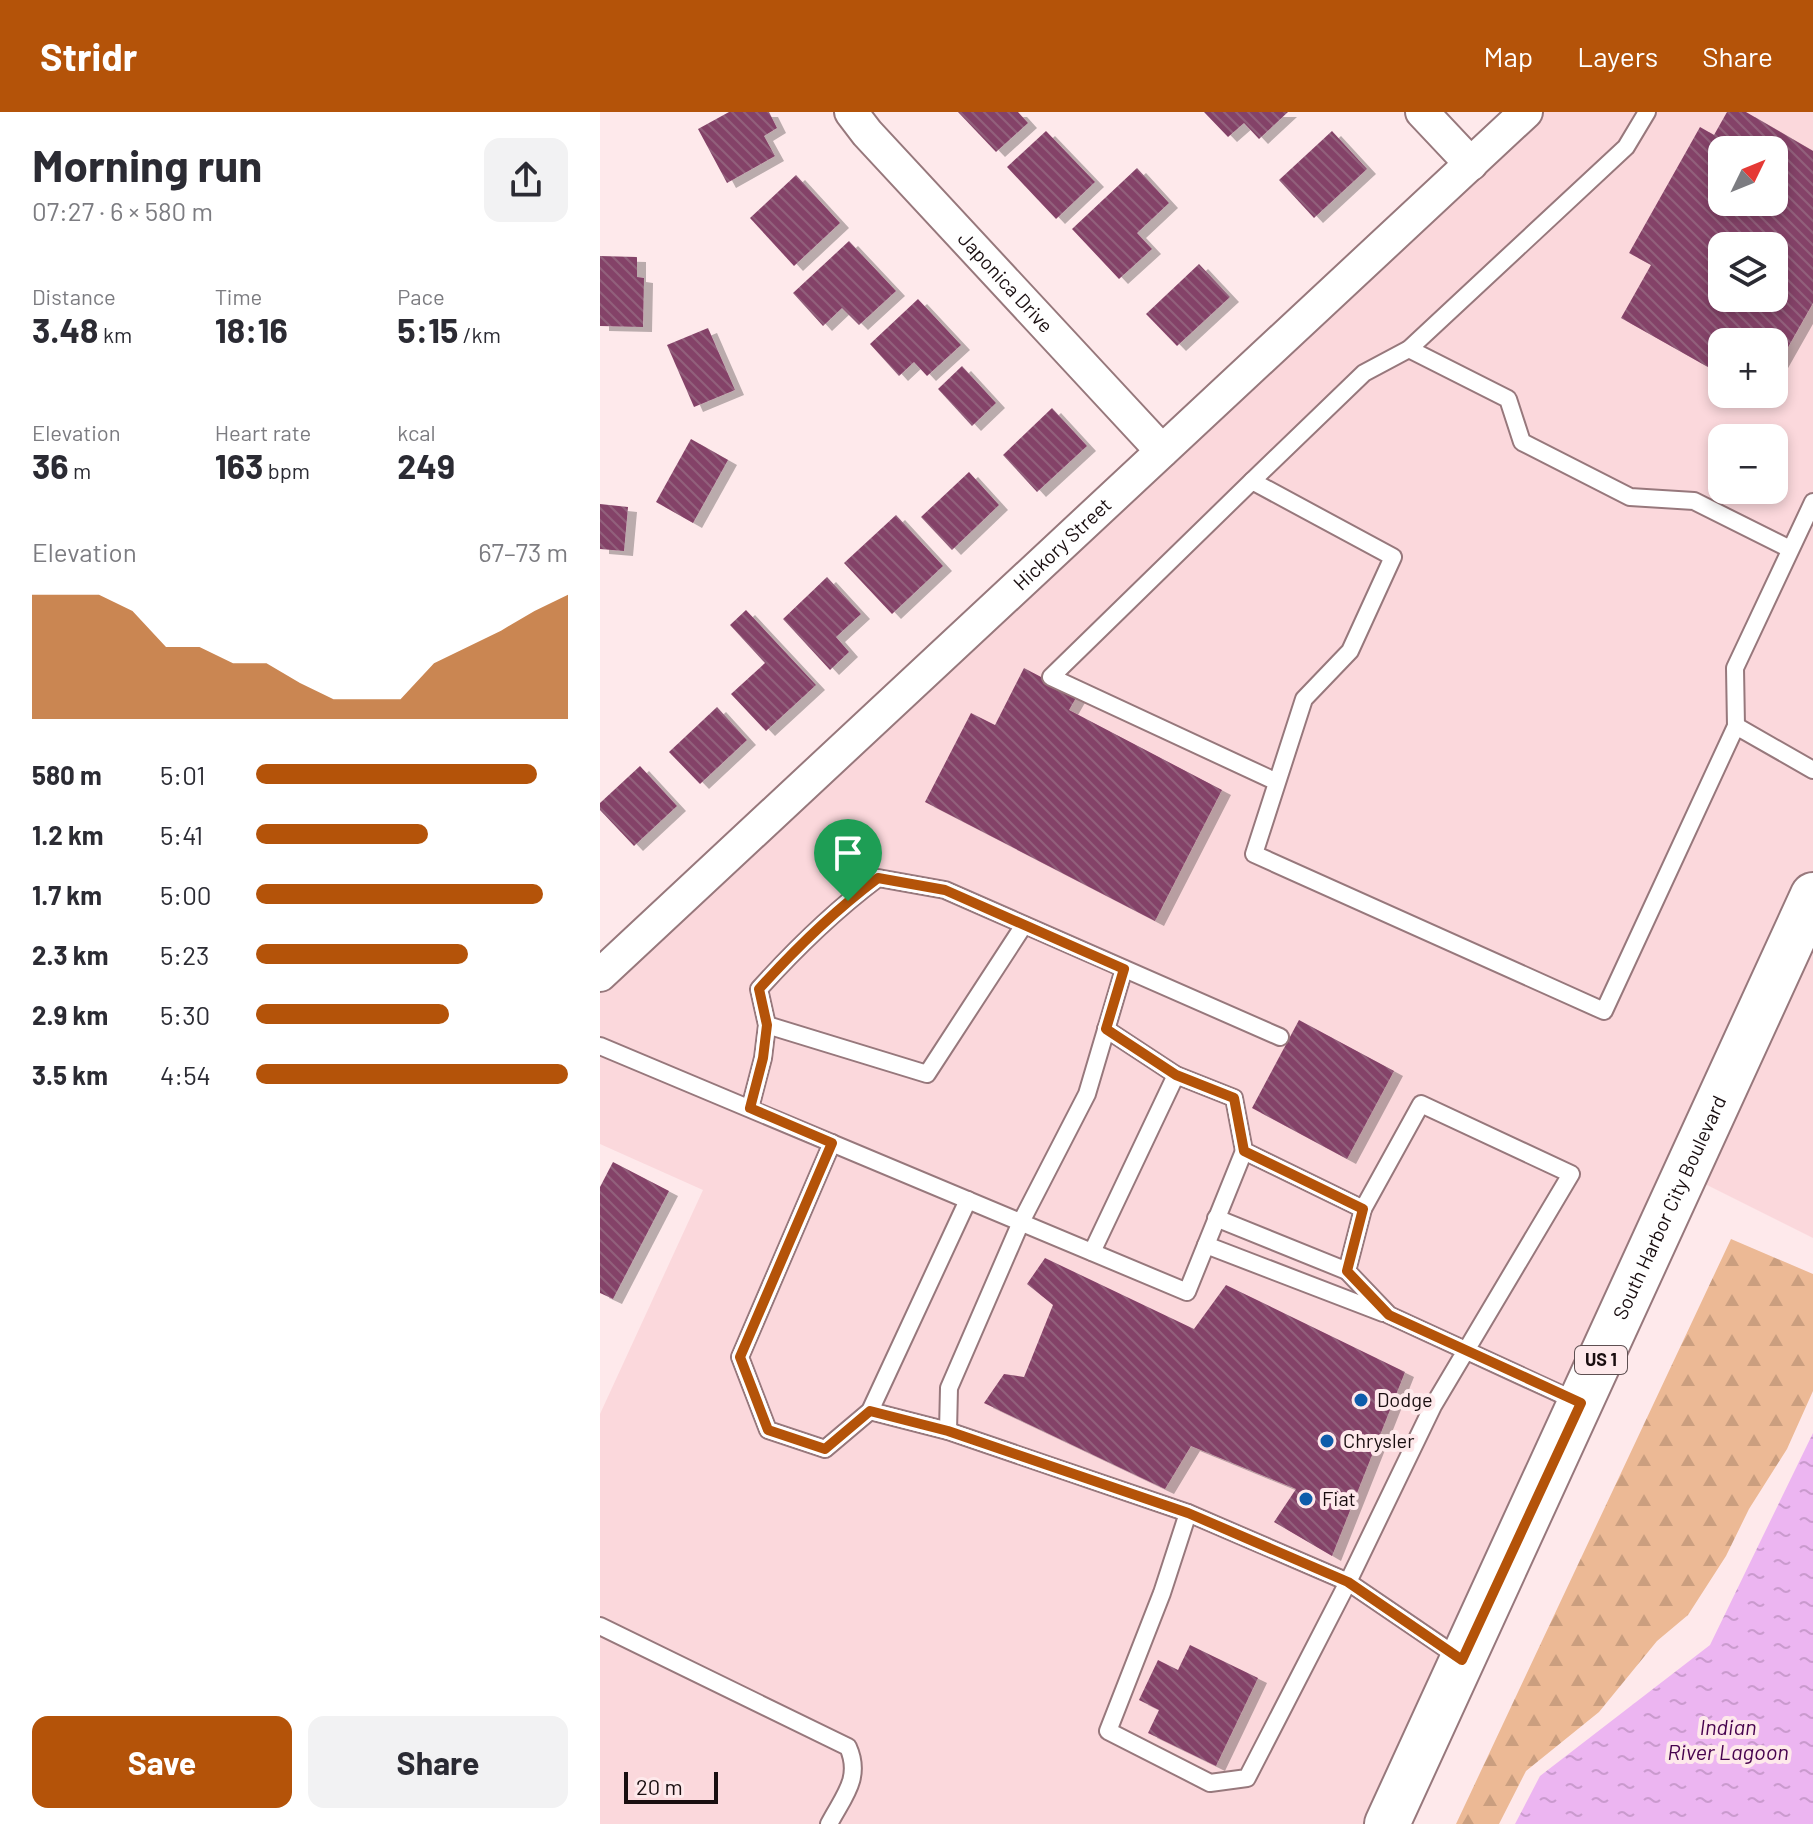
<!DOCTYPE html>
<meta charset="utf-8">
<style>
:root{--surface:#fff;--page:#f2f2f3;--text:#2b2b33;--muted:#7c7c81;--accent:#b45309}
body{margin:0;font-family:Barlow,sans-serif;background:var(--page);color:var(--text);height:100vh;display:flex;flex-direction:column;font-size:30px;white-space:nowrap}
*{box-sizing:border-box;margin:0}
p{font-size:26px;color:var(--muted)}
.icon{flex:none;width:44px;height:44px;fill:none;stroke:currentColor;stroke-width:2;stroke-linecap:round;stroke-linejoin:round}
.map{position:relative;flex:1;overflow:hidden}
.panel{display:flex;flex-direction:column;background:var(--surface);width:600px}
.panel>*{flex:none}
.needle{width:52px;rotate:47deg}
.tools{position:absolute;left:1108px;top:24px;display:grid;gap:16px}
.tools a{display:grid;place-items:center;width:80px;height:80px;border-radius:16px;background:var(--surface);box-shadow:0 4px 12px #0003;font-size:40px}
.scale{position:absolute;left:24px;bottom:20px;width:94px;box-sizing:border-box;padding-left:8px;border:4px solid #190e10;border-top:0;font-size:22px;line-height:28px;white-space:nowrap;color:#190e10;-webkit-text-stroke:6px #fee9eb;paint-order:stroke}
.pin{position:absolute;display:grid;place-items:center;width:68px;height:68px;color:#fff;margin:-82px -34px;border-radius:50% 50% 50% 0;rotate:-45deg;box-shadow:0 0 8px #0007}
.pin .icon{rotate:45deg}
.round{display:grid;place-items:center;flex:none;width:84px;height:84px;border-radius:16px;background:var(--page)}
.head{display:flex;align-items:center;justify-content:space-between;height:136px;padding:0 32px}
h1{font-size:44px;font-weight:700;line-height:60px}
.figures{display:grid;grid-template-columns:repeat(3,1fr);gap:12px;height:136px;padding:8px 32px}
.figures div{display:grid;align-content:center}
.figures b{font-size:34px;font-weight:700}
.figures small{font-size:22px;font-weight:400}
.figures p{font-size:22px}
.chart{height:224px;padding:16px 32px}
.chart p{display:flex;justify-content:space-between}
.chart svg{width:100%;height:144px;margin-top:8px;fill:var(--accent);opacity:.7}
.cta{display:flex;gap:16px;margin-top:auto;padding:16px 32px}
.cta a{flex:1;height:92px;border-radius:16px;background:var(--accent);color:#fff;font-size:32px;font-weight:700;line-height:92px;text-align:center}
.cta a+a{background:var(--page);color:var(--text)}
ul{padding:0 32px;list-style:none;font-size:26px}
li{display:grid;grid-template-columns:128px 96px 1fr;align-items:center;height:60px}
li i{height:20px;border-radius:10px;background:var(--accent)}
header{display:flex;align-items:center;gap:48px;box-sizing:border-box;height:112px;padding:0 40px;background:var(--accent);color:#fff}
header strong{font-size:38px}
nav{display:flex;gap:44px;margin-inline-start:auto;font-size:28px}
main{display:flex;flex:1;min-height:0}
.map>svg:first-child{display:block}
</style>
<header>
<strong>Stridr</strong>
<nav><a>Map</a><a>Layers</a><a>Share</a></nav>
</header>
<main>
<section class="panel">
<div class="head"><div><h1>Morning run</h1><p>07:27 · 6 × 580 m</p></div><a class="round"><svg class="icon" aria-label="share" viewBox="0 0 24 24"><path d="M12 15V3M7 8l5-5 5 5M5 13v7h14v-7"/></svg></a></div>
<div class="figures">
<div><p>Distance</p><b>3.48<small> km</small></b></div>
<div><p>Time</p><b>18:16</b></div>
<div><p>Pace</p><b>5:15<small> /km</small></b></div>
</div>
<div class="figures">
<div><p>Elevation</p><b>36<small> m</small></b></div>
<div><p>Heart rate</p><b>163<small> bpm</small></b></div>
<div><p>kcal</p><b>249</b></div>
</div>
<div class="chart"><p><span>Elevation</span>67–73 m</p>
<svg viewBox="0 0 160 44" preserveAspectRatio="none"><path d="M0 44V6L10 6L20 6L30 11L40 22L50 22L60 27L70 27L80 33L90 38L100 38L110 38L120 27L130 22L140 17L150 11L160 6V44z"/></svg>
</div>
<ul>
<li><b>580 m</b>5:01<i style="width:90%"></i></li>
<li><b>1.2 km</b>5:41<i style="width:55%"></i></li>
<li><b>1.7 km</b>5:00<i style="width:92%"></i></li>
<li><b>2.3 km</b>5:23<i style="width:68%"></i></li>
<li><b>2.9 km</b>5:30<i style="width:62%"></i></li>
<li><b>3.5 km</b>4:54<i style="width:100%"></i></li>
</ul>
<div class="cta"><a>Save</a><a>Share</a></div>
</section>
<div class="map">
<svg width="1213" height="1712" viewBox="0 0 1213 1712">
<defs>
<pattern id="forest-firs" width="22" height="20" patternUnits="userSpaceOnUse" patternTransform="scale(2)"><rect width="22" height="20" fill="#ecb995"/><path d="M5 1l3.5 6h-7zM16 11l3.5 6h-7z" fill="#ca9e7f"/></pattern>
<pattern id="water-ripples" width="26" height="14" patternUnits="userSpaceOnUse" patternTransform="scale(2)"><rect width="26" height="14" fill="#ecb5f1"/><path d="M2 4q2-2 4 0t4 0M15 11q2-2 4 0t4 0" fill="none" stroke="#ca9ace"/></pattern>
<pattern id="building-back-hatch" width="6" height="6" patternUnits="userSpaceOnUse" patternTransform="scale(2)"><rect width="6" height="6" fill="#844368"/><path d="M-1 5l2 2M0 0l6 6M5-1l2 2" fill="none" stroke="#92607c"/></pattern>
<filter id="shadow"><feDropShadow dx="9" dy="5" stdDeviation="0" flood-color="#0004"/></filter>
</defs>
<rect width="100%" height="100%" fill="#fee9eb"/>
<path fill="#fbd8dc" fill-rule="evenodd" d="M926,0H1213V1126L1095,1067L797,1712H0V1302L103,1078L0,1032V863ZM1122,38H1174V90H1122ZM1122,134H1174V186H1122ZM1122,230H1174V282H1122ZM1122,326H1174V378H1122Z"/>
<polygon fill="url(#forest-firs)" points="1131,1127 1213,1162 1213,1279 1187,1337 1149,1397 1126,1444 1088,1503 1057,1529 999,1600 926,1659 899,1712 856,1712"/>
<polygon fill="url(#water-ripples)" points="1213,1321 1213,1712 915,1712 940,1664 1110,1533"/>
<g fill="url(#building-back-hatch)" fill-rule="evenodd" filter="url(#shadow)">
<polygon points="129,0 169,0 177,16 164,24 175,44 127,71 98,17"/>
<polygon points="358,0 418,0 428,11 396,40"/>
<polygon points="604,0 688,0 659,27 644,11 628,25"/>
<path d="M1127,0H1146L1213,39V191L1174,260V230H1122V263L1021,206L1051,153L1029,141L1100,15L1114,23ZM1122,38H1174V90H1122ZM1122,134H1174V186H1122Z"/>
<polygon points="446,19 495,70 456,107 407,55"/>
<polygon points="732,19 767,57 714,106 679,68"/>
<polygon points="537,56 569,91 537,121 552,137 519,167 472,117"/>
<polygon points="196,63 240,111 194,154 150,106"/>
<polygon points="249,129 296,179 259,213 242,196 223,214 193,181"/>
<polygon points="0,144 37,145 37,165 44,166 43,215 0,214"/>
<polygon points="599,152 630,185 577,234 546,202"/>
<polygon points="318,187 361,233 327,264 314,250 299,264 270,232"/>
<polygon points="108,216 135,278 94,295 67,233"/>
<polygon points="362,254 396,291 372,314 338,277"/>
<polygon points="452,296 487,334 437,380 403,343"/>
<polygon points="91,327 128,348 93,411 56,390"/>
<polygon points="369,360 399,393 352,438 321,405"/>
<polygon points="0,392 28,395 24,439 0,437"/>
<polygon points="296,403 343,454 292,502 244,451"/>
<polygon points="227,465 261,502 236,525 249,540 230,558 183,507"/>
<polygon points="146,498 216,573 166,619 131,582 165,551 130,513"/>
<polygon points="424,556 477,584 469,598 622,678 555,809 325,690 371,601 395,613"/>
<polygon points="117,595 147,628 100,672 69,640"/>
<polygon points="40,654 77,694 34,734 0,698 0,691"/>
<polygon points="699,908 794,959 747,1047 652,996"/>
<polygon points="13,1050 69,1079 13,1187 0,1181 0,1075"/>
<polygon points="445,1146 594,1217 626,1173 805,1260 732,1444 674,1410 696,1377 591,1334 565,1377 384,1291 404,1262 424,1265 453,1193 427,1172"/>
<polygon points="590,1533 658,1566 616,1654 548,1621 559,1598 539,1588 558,1548 578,1558"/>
</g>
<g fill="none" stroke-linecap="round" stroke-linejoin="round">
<defs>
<g id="service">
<polyline points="809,237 908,287 922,330 1030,385 1094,389 1190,437"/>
<polyline points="652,369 764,261 809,237 1026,35 1047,0"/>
<polyline points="1136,614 1135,556 1213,390"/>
<polyline points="677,670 451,565 652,369 793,445 750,539 704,587 654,742 1004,899 1136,614 1213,658"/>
<polyline points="167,913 327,962 424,813"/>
<polyline points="506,917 576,963 634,986 644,1039 763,1097"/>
<polyline points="0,934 587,1180 644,1039"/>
<path d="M150,996L163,946L167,913L159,877C196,836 234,799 278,766L345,778L680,925"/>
<polyline points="232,1031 140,1245 168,1318 225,1337 270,1299 368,1088"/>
<polyline points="616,1106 747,1159"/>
<polyline points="606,1133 783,1201"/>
<polyline points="492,1140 576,963"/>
<polyline points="270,1299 348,1319 588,1401 748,1470 861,1547"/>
<polyline points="348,1319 349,1276 421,1110 487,982 524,857"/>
<polyline points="588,1401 562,1481 508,1619 610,1671 647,1666 748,1470 833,1294 971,1062 821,992 763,1097 747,1159 789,1203 980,1291"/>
<path d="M0,1514L248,1635C262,1666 243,1685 229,1712"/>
</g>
<g id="minor">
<path id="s1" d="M251,0L267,21L562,339"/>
<polyline points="822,0 871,52"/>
<path id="s2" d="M0,863L926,0"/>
</g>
<g id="primary">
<path id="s3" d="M787,1712L1213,783"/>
</g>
</defs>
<use href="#service" stroke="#97787c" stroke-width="20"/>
<use href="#minor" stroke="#97787c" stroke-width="36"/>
<use href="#primary" stroke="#97787c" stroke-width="48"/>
<use href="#service" stroke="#fff" stroke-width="16"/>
<use href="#minor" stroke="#fff" stroke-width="32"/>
<use href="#primary" stroke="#fff" stroke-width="44"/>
</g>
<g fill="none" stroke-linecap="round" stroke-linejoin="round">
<defs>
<path id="route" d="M278,766L345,778L524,857L506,917L576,963L634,986L644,1039L763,1097L747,1159L789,1203L981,1291L862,1548L748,1470L588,1401L348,1319L270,1299L225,1337L168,1318L140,1245L232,1031L150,996L163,946L167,913L159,877C196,836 234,799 278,766Z"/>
</defs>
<use href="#route" stroke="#fff" stroke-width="16"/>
<use href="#route" stroke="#b45309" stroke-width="10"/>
</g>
<g fill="#0e5caa" stroke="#fee9eb" stroke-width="3">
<circle cx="761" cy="1288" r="8"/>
<circle cx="727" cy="1329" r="8"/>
<circle cx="706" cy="1387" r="8"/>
</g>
<g text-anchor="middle" stroke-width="8" stroke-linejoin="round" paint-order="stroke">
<rect fill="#fee9eb" stroke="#5e5052" stroke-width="2" x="975" y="1234" width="52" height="28" rx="6"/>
<g font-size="18" font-weight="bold" fill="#190e10">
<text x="1001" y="1254">US 1</text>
</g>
<g font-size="20" fill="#190e10" stroke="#fee9eb">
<text dy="7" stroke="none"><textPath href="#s1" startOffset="230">Japonica Drive</textPath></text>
<text dy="7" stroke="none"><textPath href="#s2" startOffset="632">Hickory Street</textPath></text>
<text dy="7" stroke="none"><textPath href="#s3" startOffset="678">South Harbor City Boulevard</textPath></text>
</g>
<g font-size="20" fill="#190e10" stroke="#fee9eb" text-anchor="start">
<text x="777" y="1295">Dodge</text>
<text x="743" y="1336">Chrysler</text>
<text x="722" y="1394">Fiat</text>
</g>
<g font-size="22" font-style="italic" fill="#47034e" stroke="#fee9eb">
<text x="1128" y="1623">Indian<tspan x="1128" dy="25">River Lagoon</tspan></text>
</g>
</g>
</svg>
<div class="tools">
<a><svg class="needle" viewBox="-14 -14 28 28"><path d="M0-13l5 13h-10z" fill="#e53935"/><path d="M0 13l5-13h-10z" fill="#7c7c81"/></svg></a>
<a><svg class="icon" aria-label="layers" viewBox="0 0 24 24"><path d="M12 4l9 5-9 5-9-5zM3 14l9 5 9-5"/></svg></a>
<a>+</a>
<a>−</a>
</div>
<div class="scale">20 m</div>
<div class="pin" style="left:248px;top:789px;background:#1e9e55"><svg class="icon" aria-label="arrive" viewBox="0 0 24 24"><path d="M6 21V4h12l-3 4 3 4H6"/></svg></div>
</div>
</main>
